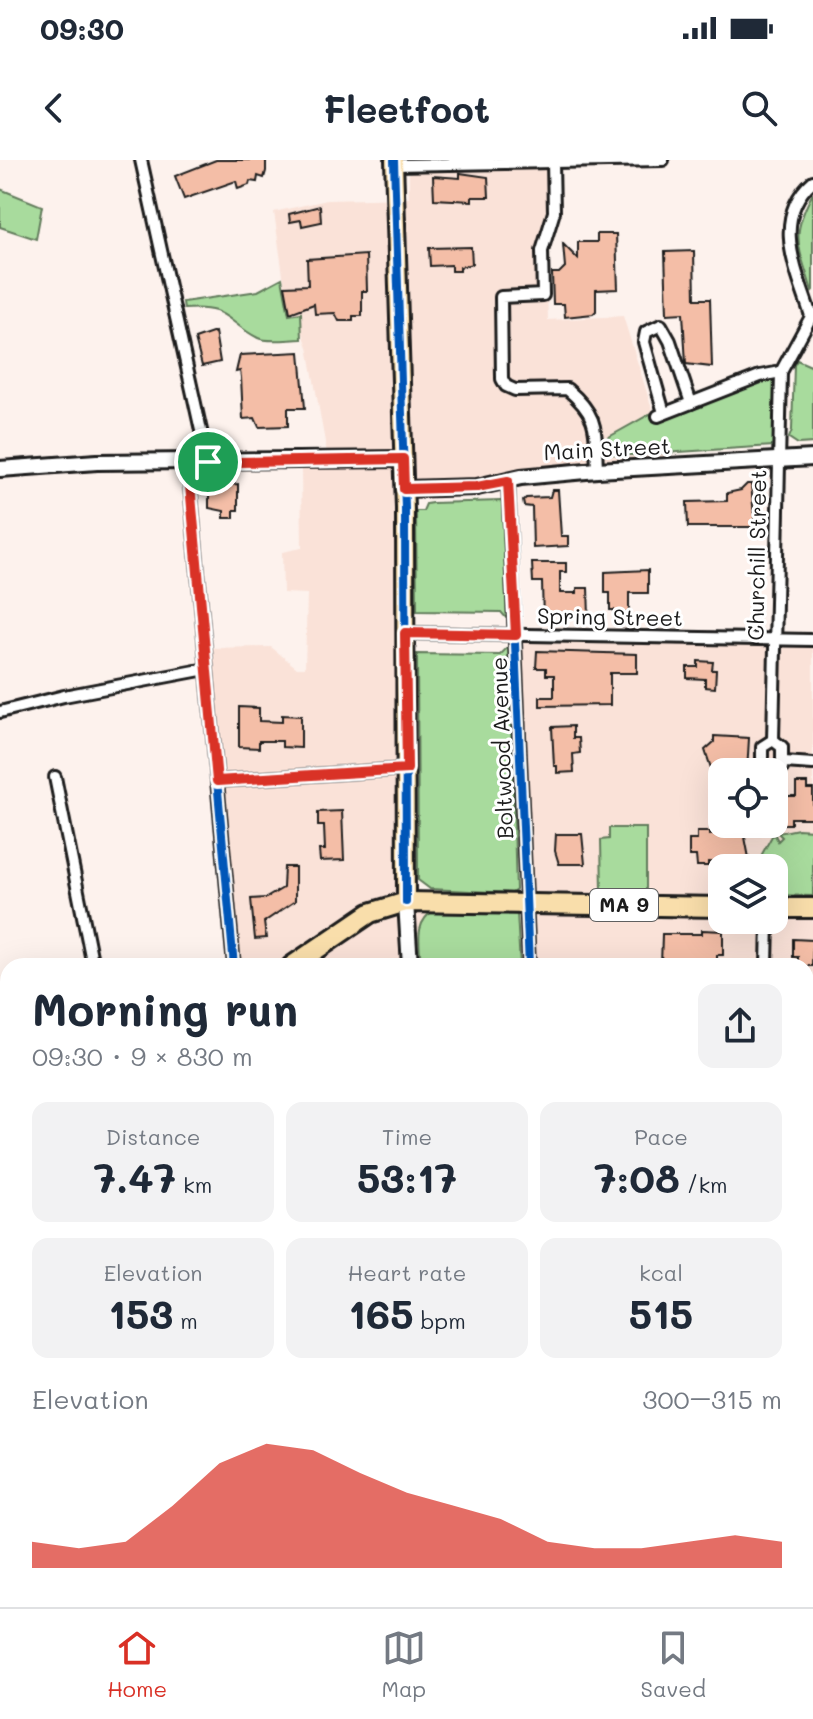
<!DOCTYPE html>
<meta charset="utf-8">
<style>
:root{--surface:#fff;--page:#f2f2f3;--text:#1f2937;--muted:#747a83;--line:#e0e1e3;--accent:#d93025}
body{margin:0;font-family:Mali,sans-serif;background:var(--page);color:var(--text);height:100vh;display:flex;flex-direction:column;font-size:30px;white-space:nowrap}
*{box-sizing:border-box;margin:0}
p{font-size:26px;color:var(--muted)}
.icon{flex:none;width:44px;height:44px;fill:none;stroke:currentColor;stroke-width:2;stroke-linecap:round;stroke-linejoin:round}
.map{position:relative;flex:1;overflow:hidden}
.sheet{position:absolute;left:0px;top:798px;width:814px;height:650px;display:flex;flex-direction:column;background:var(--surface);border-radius:24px 24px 0 0;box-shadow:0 8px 32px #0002}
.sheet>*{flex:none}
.fabs{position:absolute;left:708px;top:598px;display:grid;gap:16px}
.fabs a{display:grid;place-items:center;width:80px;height:80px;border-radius:16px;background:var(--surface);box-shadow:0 8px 32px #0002;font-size:40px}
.pin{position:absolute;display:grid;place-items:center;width:68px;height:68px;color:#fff;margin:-34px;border:4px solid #fff;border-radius:50%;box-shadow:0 2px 8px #0007}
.round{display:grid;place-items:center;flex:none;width:84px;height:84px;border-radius:16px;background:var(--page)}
.headline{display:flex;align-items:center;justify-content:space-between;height:136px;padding:0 32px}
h1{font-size:44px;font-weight:700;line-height:60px}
.stats{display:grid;grid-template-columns:repeat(3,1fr);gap:12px;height:136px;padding:8px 32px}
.stats div{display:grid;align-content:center;border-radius:16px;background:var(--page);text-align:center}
.stats b{font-size:40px;font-weight:700}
.stats small{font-size:22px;font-weight:400}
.stats p{font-size:22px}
.chart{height:224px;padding:16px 32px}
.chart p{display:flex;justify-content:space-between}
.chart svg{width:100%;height:144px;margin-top:8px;fill:var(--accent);opacity:.7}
.status{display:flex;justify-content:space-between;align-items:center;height:56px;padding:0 40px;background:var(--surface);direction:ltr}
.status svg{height:22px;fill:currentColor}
header{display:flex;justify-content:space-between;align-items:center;height:104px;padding:0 32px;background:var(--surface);font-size:36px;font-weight:700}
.tabs{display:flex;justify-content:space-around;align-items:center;height:112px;border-top:2px solid var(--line);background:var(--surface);font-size:22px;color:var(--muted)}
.tabs a{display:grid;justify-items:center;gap:4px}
.tabs .selected{color:var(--accent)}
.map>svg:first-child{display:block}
</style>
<div class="status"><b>09:30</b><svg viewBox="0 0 49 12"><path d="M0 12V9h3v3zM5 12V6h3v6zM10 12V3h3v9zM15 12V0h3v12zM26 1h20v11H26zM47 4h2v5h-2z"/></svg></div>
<header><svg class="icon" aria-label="back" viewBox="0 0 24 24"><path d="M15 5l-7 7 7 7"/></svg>Fleetfoot<svg class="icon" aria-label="search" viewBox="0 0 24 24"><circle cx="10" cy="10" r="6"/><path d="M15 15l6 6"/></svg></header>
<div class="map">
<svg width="813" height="1447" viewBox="0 0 813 1447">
<rect width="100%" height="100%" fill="#fdf2ed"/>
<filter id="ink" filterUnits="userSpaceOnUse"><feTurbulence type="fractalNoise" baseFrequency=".0125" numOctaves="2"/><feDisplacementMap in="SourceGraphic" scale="16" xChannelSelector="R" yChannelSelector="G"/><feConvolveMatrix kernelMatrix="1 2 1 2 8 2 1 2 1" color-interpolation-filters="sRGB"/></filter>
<g filter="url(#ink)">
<g fill="#fae2d8" fill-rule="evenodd">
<path d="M553,2L546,92L548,160L623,156L670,307L404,329L406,741L525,742L516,475L813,480V1447H390V1440H806V806H234L204,488L271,487L297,508H305L307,434L283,433L282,392L302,388L301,307L328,299L308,187L284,122L274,52L327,40L409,38V14L414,9ZM722,612H774V664H722ZM722,708H774V760H722Z"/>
<polygon points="8,839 8,978 0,983 0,840"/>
</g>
<g fill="#a8db9d" stroke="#627c5c" stroke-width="2">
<polygon points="0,29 42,46 36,79 0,67"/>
<path d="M813,33V130L812,131C799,86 789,77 813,33Z"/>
<path d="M282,118L289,155L301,153L302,179C290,179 268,183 258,178C225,161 228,145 184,149L183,142L258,131Z"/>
<polygon points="797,200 813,207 813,283 798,284 789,278 792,270 794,205"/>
<polygon points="765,220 772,221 777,226 774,286 631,295 611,294 607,290 607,278 652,253 656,262"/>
<polygon points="501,341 504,348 508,460 501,452 417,451 416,351 423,351 426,344 432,343"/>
<polygon points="509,486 516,730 512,733 430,729 418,720 418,714 417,494 500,495"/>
<polygon points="609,668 646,668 646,732 602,732 601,680 609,679"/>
<polygon points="798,669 813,670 813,736 774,735 774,708 761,708 762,694 772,676 775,675 778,681 782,677 778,673"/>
<path d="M435,750L517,752L520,806H421C420,784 413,762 435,750Z"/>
<polygon points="158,1440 285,1440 283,1447 158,1447"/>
</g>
<g fill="#f4bea7" stroke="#1c1c1c" stroke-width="2">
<polygon points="216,0 266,0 266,11 264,18 258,16 257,22 250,21 249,25 238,29 236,21 184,39 175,16"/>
<polygon points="460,13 488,17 489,37 472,37 472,41 434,39 433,16 460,18"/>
<polygon points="320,46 321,62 302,66 301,60 290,62 289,54"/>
<polygon points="597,74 616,74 618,129 596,130 596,151 593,154 565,157 564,144 553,144 552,113 559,113 565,107 563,84 578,99 578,82 597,82"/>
<polygon points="471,87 472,104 460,107 460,111 451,111 451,105 430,106 429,88"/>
<polygon points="694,91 695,139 710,139 712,207 686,204 683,153 667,154 665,92"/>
<polygon points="366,95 367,131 362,131 362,156 353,156 353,161 339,161 335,153 315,154 314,144 290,153 285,126 308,125 307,99"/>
<polygon points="215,172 220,202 202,206 195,179"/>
<polygon points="300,192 305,248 288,248 288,266 259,267 255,258 243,259 241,217 240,211 236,212 240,195"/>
<polygon points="238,324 238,350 234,350 234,358 224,358 224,351 209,348 209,327"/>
<polygon points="747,324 751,324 755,367 688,367 687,342 727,341 727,333 741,330"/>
<polygon points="552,330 558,330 561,376 568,376 568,386 533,388 532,347 524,346 523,341 526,338 550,337"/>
<polygon points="532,403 566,403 566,412 560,412 560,433 577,433 577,428 588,428 589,456 580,456 580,452 551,453 551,460 543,460 542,422 533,422"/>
<polygon points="648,410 648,433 629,433 629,453 614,453 614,450 610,450 610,433 605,433 605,412"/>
<polygon points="537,491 637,494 637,513 610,513 610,545 540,546 540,537 554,537 554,515 546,515 546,508 536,508"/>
<polygon points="698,501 713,502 712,510 716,510 715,528 705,527 705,519 687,518 687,507 698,507"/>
<polygon points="239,547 259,548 259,561 282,562 282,555 301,556 301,588 282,587 282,581 259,581 259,588 239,587"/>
<polygon points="573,566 573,578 579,578 580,593 573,594 574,612 557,613 557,606 554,606 552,567"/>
<polygon points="714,576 749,578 747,612 712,611 705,590 714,582"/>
<polygon points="796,623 807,623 807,629 813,629 813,658 791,658 791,664 780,664 780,636 796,636"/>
<polygon points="342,651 344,700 320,701 319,690 325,690 324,666 318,666 318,652"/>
<polygon points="697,672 710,672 710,675 744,672 749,698 744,698 744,704 708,702 708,706 697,706 696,696 689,696 689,680 697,680"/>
<polygon points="556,674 582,674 585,704 559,704 555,691"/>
<polygon points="284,707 295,707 295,741 264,762 266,778 255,779 251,739 266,738 283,728"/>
<polygon points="702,770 723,771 723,795 717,795 717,806 661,806 662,774 702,774"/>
<polygon points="793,779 813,780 812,806 798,806 798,797 793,797"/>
<polygon points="8,876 8,925 0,926 0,877"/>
</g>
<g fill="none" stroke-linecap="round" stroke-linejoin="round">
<defs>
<g id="street">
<polyline points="141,0 208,302"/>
<path d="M553,2L554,52L542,91L543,135L501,137L502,219L506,226L515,230L567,229C600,257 595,270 597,310"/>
<polyline points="394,5 663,0"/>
<path d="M811,156C797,112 770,58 813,21"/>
<polyline points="664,253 644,182 646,172 661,165 670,181 691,243"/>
<polyline points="658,256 760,216 781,212 813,153"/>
<polyline points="188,303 234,806"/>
<polyline points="508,321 529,806"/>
<polyline points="405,473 813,480"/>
<polyline points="0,552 64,536 206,509"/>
<polyline points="773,580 781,212"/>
<polygon points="773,580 782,587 782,608 770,611 762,606 762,587"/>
<polyline points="784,602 813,604"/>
<polyline points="55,617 93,806"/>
<polyline points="217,621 407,609"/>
<polyline points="767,806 768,760"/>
<polyline points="806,843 813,852"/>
<polyline points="806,923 813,916"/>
<polyline points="806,1031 813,1032"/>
<polyline points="806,1239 813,1237"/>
<polyline points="91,1447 95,1440"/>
<polyline points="363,1447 363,1440"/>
</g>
<g id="secondary">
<polyline points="0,309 97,302 403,299"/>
<polyline points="404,329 477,327 521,317 597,310 813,298"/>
<polyline points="406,742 410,806"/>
<polyline points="390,1447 391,1440"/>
</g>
<polyline id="primary" points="394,0 405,349 406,742"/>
<g id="highway">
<polyline points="774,748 813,748"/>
<polyline points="292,806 370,753 406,742 722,747"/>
<polyline points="0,1007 8,1002"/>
</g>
</defs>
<use href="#street" stroke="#1c1c1c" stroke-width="16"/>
<use href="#secondary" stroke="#1c1c1c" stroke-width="20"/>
<use href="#primary" stroke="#1c1c1c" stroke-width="22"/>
<use href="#highway" stroke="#1c1c1c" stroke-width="24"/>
<use href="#street" stroke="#fff" stroke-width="10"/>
<use href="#secondary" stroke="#fff" stroke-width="14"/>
<use href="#primary" stroke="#f9deab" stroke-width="16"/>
<use href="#highway" stroke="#f9deab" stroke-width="18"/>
<defs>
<g id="cycleway">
<polyline points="394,0 405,349 406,742"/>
<polyline points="188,303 234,806"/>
<polyline points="508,321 529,806"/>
</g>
</defs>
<use href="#cycleway" stroke="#fff" stroke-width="13"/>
<use href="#cycleway" stroke="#0057b8" stroke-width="8"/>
</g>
</g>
<g fill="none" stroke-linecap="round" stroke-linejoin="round" filter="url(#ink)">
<defs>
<polygon id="route" points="403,299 404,329 477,327 508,321 516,475 405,473 407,609 217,621 188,303"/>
</defs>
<use href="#route" stroke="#fff" stroke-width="16"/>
<use href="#route" stroke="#d93025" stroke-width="10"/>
</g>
<g text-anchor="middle" stroke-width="6" stroke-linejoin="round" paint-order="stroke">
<rect fill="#fff" stroke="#606060" stroke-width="2" x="590" y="729" width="68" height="32" rx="6"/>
<g font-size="20" font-weight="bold" fill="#1c1c1c">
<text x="624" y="752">MA 9</text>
</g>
<g font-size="22" fill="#1c1c1c" stroke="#fff">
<text transform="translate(607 289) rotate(-3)" y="8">Main Street</text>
<text transform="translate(757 395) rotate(-89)" y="8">Churchill Street</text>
<text transform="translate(610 457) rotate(1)" y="8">Spring Street</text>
<text transform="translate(502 588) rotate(-92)" y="8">Boltwood Avenue</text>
</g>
</g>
</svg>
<div class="fabs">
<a><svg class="icon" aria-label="locate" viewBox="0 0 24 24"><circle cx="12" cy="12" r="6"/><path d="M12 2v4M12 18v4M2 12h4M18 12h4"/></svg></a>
<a><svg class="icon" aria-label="layers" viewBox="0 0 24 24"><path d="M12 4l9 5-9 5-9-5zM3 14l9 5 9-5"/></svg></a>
</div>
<div class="pin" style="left:208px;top:302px;background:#1e9e55"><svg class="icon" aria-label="arrive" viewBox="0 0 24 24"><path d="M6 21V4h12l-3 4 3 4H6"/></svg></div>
<section class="sheet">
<div class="headline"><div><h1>Morning run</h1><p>09:30 · 9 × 830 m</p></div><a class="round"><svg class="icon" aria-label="share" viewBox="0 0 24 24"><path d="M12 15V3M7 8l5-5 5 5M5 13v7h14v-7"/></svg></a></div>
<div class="stats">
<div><p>Distance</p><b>7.47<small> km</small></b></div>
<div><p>Time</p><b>53:17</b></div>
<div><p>Pace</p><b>7:08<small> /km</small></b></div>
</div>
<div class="stats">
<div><p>Elevation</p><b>153<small> m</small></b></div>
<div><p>Heart rate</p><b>165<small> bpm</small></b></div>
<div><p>kcal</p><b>515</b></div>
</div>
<div class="chart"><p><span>Elevation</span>300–315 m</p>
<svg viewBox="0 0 160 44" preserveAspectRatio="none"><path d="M0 44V36L10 38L20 36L30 25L40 12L50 6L60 8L70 15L80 21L90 25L100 29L110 36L120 38L130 38L140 36L150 34L160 36V44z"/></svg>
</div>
</section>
</div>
<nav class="tabs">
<a class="selected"><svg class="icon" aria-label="home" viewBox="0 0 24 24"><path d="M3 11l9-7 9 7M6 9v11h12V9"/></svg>Home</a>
<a><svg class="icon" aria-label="map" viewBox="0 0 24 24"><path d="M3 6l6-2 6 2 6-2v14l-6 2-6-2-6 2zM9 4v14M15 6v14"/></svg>Map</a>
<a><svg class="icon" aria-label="saved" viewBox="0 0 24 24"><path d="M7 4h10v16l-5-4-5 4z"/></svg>Saved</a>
</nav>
